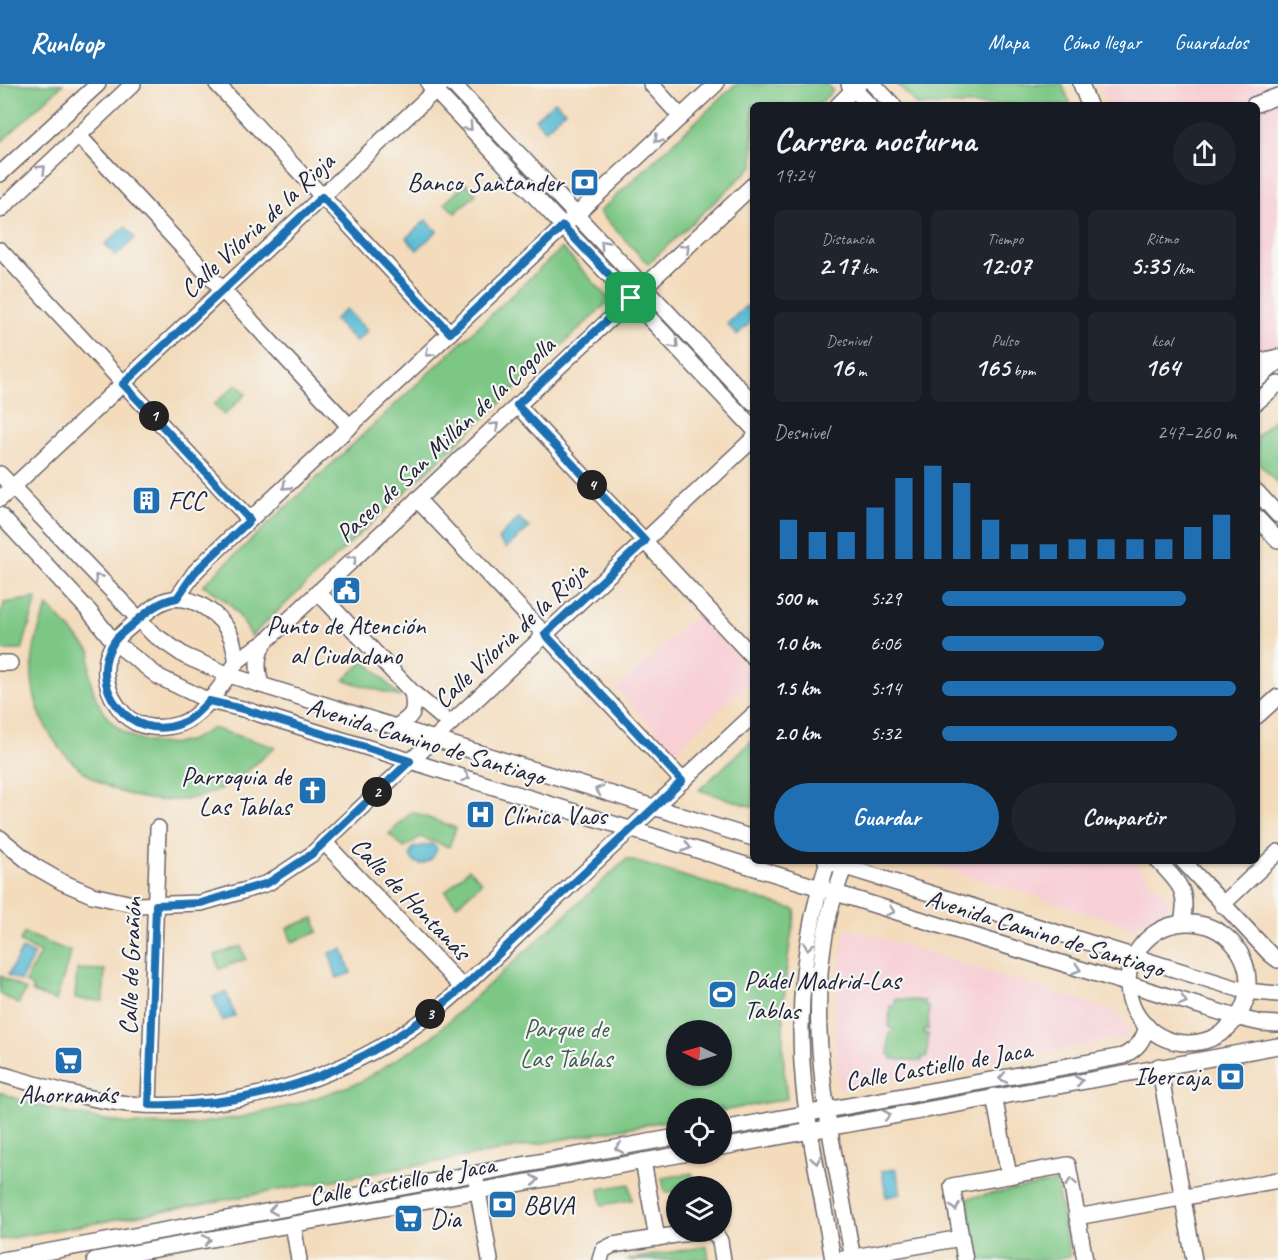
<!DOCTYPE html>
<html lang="es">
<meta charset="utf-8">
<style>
:root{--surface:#171b24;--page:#20242c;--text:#f1f3f6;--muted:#9ea1a6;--accent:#1f6fb2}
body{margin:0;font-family:Caveat,sans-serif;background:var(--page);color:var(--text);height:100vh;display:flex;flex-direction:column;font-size:22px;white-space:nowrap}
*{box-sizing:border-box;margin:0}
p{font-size:20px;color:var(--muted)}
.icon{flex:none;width:33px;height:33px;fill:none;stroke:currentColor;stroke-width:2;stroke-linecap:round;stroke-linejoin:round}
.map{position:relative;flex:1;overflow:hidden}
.details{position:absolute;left:750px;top:18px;width:510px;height:762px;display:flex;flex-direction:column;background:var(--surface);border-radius:9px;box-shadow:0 2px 4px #0004}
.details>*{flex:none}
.needle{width:39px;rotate:275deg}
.buttons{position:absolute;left:666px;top:936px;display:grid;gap:12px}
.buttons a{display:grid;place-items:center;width:66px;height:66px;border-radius:50%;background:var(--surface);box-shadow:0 2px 4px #0004;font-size:30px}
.pin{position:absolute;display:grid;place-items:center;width:51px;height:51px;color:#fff;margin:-26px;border-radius:12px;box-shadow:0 3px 9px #0006}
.km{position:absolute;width:30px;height:30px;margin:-15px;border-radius:50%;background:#222;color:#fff;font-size:16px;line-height:30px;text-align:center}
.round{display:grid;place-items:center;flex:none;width:63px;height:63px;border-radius:32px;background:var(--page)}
.overview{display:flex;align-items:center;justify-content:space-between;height:102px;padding:0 24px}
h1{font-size:33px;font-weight:800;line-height:45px}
.metrics{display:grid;grid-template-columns:repeat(3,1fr);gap:9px;height:102px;padding:6px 24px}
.metrics div{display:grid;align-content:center;border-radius:9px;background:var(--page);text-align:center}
.metrics b{font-size:26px;font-weight:800}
.metrics small{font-size:16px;font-weight:400}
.metrics p{font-size:16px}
.chart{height:168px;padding:12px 24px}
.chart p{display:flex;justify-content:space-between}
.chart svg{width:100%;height:108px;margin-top:6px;stroke:var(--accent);stroke-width:6}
.cta{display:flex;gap:12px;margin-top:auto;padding:12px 24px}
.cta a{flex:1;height:69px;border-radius:36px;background:var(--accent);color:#fff;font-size:24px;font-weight:800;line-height:69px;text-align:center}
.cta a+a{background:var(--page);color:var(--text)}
ul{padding:0 24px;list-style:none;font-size:20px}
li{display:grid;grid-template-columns:96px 72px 1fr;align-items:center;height:45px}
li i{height:15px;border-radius:8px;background:var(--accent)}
header{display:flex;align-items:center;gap:36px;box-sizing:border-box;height:84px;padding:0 30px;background:var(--accent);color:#fff}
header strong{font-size:28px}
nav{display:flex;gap:33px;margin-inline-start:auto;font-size:21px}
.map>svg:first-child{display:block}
</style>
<header>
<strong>Runloop</strong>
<nav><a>Mapa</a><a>Cómo llegar</a><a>Guardados</a></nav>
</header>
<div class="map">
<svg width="1278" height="1176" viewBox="0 0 1278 1176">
<rect width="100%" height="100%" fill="#f6f6f2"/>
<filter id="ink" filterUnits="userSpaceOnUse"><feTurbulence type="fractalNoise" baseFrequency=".0167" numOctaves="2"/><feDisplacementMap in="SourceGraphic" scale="12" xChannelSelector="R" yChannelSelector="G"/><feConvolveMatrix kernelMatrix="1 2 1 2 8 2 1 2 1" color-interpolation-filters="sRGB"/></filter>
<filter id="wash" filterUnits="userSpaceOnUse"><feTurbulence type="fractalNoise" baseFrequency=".008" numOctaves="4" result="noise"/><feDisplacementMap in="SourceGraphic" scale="24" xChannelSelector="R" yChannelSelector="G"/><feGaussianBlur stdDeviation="1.35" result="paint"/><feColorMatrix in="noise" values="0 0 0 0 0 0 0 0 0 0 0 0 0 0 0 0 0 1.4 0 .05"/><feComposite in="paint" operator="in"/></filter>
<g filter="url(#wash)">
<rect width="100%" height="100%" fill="#f3dbbb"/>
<g fill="#f7cfd5">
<polygon points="1099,0 1278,0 1278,262 1257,266 1257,21 1107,21"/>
<polygon points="697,530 753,590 753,594 675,667 617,605"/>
<polygon points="922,777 1133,777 1169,815 1169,822 1146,835 1136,844"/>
<polygon points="846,843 1118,928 1129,948 1128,952 1125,954 839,1006 835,962 835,928 839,882"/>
</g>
<g fill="#7dc785" stroke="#507460" stroke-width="1.5" fill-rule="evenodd">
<polygon points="0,0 63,0 0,59"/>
<polygon points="736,0 826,0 833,7 818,21 753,21 753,82 648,180 599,128"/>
<polygon points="897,0 1062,0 1071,21 917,21"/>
<polygon points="466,99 476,110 455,129 445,119"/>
<path d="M562,164L610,216L251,552C238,526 228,516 203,501Z"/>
<polygon points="237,300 246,310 224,331 214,320"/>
<polygon points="1278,332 1278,400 1257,377 1257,352"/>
<polygon points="37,514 22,566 0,566 0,533 4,519"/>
<path d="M48,522L91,568C84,612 110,653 155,659C166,660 178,660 188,657C197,654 205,649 212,644L275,663C254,681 235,701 208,710C127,736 38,679 32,593C31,568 38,544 48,522Z"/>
<polygon points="365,576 400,613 344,596"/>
<polygon points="753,656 753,723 699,706"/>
<polygon points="412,728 456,744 449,763 420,753 404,764 389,750"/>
<path d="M627,775L796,826C783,888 779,952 787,1015L722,1027V1024H676V1035L0,1156V1008L23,1017L70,1030L129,1040L186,1041L242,1033L301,1019L360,998L429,955ZM676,946H722V992H676Z"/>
<polygon points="469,785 482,798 457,821 445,808"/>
<polygon points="314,834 318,848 292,858 287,844"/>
<polygon points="24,849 71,868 56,917 32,908 33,904 25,898 40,869 20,858"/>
<polygon points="241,862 246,875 219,885 215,871"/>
<polygon points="77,885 105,886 103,917 75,915"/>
<polygon points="0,892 26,906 18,920 0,910"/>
<polygon points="895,915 925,917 925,923 929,923 928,946 924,946 924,950 928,950 927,973 922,973 922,977 892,975 892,971 888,971 889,949 893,949 894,945 889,944 890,922 895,922"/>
<polygon points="692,1089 695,1102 676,1102 676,1107 665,1109 662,1094"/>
<polygon points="1056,1098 1070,1172 1051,1176 978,1176 967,1114"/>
<polygon points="629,1100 632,1116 602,1121 599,1105"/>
<polygon points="707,1162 709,1176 626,1176"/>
</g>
<g fill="#55bad3" stroke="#3c6e87" stroke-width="1.5">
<polygon points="555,17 565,27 545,46 535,35"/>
<polygon points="426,136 437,147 417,166 406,154"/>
<polygon points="125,143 135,154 116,172 105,160"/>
<polygon points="746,222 753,229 753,236 737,251 727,240"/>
<polygon points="346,225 367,247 356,258 334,236"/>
<polygon points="519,434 529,444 506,464 498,455"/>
<path d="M432,760L437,764C436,772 428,779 420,780L413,777L410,771L413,764Z"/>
<polygon points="22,865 34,871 20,897 8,891"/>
<polygon points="343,865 351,889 337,894 329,869"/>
<polygon points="226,908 235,932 222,937 213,913"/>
<polygon points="896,1085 901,1110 886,1113 882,1087"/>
</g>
</g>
<g filter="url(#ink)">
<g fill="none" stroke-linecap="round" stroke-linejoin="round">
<defs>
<g id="minor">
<polyline points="217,0 450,249"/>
<polyline points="429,0 753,344"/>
<polyline points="453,0 753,319"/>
<polyline points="651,0 681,33"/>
<polyline points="849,0 869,21"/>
<polyline points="873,0 893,21"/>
<polyline points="1081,0 1089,21"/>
<polyline points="838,21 859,0"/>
<polyline points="1254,21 1278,12"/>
<polyline points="78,51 350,343"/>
<polyline points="0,90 98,0"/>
<polyline points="0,126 133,0"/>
<polyline points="0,166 250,436"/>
<polyline points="1257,278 1278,273"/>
<polyline points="1257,296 1278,278"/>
<polyline points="1257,318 1278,300"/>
<polyline points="517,321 753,573"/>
<polyline points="0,390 153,550 185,572 229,591 753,754"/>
<polyline points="1257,408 1278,431"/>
<polyline points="0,415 442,0"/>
<polyline points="417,415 683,697"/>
<path d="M0,431L89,527L114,558L159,593L209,617L243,625C576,727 907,832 1239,934L1261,939L1278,940"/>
<polyline points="1257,434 1278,456"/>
<polyline points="318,508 412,608 450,640"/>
<polyline points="177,514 195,488 209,474 716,0"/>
<path d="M237,577C235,570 234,562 232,555C223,531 192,509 167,516C156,519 145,530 137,537C130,543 119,551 114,559C99,582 106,611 124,630C138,645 161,646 180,640C200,633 216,609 228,592C231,588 234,581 238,577C245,570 256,564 264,559L753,101"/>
<polyline points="0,579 10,579"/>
<path d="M261,601C257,585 256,573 264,559"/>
<polyline points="1257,632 1278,613"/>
<path d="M396,643C413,631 416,629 412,608"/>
<polyline points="0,754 34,782 62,798 92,811 137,821 201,819 243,807 268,799 312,770 753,355"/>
<polyline points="324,758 462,903"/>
<polyline points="826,777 1245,907 1278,910"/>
<path d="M828,777C804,849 796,928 804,1004C810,1061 824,1119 833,1176"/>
<path d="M847,777C791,906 831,1044 853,1176"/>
<path d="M1158,777C1179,799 1189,807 1182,838"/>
<polyline points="1183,777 1270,870 1278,876"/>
<polyline points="1222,821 1278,768"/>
<circle cx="1188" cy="899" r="60"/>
<polyline points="1159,982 1194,1176"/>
<path d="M0,990C42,1002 84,1015 128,1020C241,1030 357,991 445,919C478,891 509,859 541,829C612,763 682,697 753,631"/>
<polyline points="994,1012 1009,1092"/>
<polyline points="149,1021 158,744"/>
<path d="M722,1045L1123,972C1138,964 1143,957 1147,942"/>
<polyline points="722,1063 1278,962"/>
<polyline points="643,1077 657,1154"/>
<polyline points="476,1096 490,1176"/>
<polyline points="1077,1133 1278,1096"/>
<polyline points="293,1140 299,1176"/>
<polyline points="710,1148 715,1149 720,1157 723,1176"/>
<polyline points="843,1175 961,1154"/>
<polyline points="2,1176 676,1053"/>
<polyline points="95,1176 683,1070"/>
<polyline points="600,1176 603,1166 613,1161 694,1148"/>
<polyline points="965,1176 952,1102 1068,1081 1085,1176"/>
</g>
</defs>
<use href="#minor" stroke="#6b6368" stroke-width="18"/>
<use href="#minor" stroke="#fff" stroke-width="15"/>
</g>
<defs><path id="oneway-chevron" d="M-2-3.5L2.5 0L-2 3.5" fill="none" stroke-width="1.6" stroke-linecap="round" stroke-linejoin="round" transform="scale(1.5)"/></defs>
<g stroke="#9c9ca7">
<use href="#oneway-chevron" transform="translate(469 43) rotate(47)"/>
<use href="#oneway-chevron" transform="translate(658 55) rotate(137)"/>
<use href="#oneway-chevron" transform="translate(42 85) rotate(-44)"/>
<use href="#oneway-chevron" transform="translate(604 160) rotate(-133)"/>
<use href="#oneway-chevron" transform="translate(686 164) rotate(-43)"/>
<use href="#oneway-chevron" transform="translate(675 261) rotate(47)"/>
<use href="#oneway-chevron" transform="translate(429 269) rotate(137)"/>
<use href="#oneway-chevron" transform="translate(495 342) rotate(-43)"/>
<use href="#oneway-chevron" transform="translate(286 402) rotate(137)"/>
<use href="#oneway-chevron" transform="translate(353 475) rotate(-43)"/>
<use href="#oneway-chevron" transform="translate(98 494) rotate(-133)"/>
<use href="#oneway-chevron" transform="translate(466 693) rotate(18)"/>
<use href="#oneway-chevron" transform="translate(599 706) rotate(-162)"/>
<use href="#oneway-chevron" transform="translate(687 763) rotate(17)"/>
<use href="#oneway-chevron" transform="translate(891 827) rotate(17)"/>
<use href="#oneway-chevron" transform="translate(808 862) rotate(99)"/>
<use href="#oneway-chevron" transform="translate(1077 885) rotate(17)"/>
<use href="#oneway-chevron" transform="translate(1183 917) rotate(17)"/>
<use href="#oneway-chevron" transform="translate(1003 994) rotate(170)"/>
<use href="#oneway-chevron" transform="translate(1079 997) rotate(-10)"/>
<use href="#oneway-chevron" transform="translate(887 1031) rotate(-10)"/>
<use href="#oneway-chevron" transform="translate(619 1064) rotate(170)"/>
<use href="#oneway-chevron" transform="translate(816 1076) rotate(80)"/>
<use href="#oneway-chevron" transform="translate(535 1096) rotate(-10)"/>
<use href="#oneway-chevron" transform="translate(1071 1098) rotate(-100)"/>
<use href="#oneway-chevron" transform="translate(955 1123) rotate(80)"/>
<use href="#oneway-chevron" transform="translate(273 1126) rotate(170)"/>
<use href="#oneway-chevron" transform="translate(207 1156) rotate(-10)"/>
</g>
</g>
<g fill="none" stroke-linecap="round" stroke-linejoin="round" filter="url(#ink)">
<defs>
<path id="route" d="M322,113L450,249L563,142L631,214L517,321L645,457L545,550L682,697C633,744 583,790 533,837C504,864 475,895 443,920C358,987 259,1024 149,1021L156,821L201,819L268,799L312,770L410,677L243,625L209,617C200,626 192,635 180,640C130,659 85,601 114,558C118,551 128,545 134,539C148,527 159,517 177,514L195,488L250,436L123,300Z"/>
</defs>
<use href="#route" stroke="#fff" stroke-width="12"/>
<use href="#route" stroke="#1f6fb2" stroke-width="8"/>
</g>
<defs>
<symbol id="bank-square" viewBox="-11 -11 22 22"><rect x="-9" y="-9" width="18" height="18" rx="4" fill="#1f6fb2" stroke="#f6f6f2"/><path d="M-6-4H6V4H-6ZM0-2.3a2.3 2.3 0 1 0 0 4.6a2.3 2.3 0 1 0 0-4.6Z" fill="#fff"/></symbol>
<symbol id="building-square" viewBox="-11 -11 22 22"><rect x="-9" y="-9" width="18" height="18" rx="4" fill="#1f6fb2" stroke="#f6f6f2"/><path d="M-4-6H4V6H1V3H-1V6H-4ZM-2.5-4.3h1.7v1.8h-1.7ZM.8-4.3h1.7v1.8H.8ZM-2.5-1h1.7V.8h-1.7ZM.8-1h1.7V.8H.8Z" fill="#fff"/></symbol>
<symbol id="civic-square" viewBox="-11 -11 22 22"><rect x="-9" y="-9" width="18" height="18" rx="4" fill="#1f6fb2" stroke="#f6f6f2"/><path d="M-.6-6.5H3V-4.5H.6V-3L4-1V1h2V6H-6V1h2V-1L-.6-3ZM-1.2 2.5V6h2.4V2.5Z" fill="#fff"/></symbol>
<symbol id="church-square" viewBox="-11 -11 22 22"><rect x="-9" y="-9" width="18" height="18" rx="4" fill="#1f6fb2" stroke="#f6f6f2"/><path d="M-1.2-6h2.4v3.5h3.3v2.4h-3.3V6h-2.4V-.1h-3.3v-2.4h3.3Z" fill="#fff"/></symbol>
<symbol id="hospital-square" viewBox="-11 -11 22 22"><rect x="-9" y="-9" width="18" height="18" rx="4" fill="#1f6fb2" stroke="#f6f6f2"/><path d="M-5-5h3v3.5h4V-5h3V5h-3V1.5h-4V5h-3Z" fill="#fff"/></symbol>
<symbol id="stadium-square" viewBox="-11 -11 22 22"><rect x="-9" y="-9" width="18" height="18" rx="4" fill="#1f6fb2" stroke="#f6f6f2"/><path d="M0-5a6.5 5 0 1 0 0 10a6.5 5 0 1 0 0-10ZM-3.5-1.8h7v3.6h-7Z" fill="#fff"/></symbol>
<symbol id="supermarket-square" viewBox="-11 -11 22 22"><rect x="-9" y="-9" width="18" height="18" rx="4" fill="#1f6fb2" stroke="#f6f6f2"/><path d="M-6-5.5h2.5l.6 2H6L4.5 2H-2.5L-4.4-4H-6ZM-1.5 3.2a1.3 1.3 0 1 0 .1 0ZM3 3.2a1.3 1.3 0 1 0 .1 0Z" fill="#fff"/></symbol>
</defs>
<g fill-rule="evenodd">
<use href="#bank-square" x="568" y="82" width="33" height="33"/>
<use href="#building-square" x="130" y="400" width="33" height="33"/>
<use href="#civic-square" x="330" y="490" width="33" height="33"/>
<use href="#church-square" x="296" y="690" width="33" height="33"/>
<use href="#hospital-square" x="464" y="714" width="33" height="33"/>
<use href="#stadium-square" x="706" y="894" width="33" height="33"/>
<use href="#supermarket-square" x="52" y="960" width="33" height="33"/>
<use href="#bank-square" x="1214" y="976" width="33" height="33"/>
<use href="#bank-square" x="486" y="1104" width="33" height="33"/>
<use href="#supermarket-square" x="392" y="1118" width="33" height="33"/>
</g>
<g text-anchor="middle" stroke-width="4.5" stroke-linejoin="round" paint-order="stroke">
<g font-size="26" fill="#22223b" stroke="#f6f6f2" text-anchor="start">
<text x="563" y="107" text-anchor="end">Banco Santander</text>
<text x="168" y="425">FCC</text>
<text x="346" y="550" text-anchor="middle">Punto de Atención<tspan x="346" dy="30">al Ciudadano</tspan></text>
<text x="291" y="701" text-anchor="end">Parroquia de<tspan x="291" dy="30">Las Tablas</tspan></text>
<text x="502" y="740">Clínica Vaos</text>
<text x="744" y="905">Pádel Madrid-Las<tspan x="744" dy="30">Tablas</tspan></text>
<text x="1210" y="1001" text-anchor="end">Ibercaja</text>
<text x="68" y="1019" text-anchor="middle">Ahorramás</text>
<text x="523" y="1130">BBVA</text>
<text x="430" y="1143">Dia</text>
</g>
<g font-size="26" fill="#22223b" stroke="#f6f6f2">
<text transform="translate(257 141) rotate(-43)" y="9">Calle Viloria de la Rioja</text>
<text transform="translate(445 355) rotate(-43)" y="9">Paseo de San Millán de la Cogolla</text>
<text transform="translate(510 551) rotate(-43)" y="9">Calle Viloria de la Rioja</text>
<text transform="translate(426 657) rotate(17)" y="9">Avenida Camino de Santiago</text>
<text transform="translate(411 814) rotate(46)" y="9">Calle de Hontanás</text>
<text transform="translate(1045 849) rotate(17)" y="9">Avenida Camino de Santiago</text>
<text transform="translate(130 882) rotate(-88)" y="9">Calle de Grañón</text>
<text transform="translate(938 981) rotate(-10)" y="9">Calle Castiello de Jaca</text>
<text transform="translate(402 1096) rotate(-10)" y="9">Calle Castiello de Jaca</text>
</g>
<g font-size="26" fill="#425c55" stroke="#f6f6f2">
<text x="566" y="953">Parque de<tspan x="566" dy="30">Las Tablas</tspan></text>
</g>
</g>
</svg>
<div class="buttons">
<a><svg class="needle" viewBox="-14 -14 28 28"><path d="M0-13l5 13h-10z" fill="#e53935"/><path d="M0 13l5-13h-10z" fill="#9ea1a6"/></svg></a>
<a><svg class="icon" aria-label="locate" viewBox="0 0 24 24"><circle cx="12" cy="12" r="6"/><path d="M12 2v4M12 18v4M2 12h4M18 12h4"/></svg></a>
<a><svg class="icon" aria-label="layers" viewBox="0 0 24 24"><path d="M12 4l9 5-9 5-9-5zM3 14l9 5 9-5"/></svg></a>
</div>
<div class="pin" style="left:631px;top:214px;background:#1e9e55"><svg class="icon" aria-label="arrive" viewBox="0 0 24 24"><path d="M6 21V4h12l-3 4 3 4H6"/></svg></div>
<b class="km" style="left:154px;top:332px">1</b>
<b class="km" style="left:377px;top:708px">2</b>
<b class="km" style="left:430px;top:930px">3</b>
<b class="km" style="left:592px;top:401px">4</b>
<section class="details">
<div class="overview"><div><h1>Carrera nocturna</h1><p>19:24</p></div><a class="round"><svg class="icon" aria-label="share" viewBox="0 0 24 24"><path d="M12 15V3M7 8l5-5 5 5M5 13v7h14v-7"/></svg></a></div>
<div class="metrics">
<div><p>Distancia</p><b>2.17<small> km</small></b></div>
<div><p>Tiempo</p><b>12:07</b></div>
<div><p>Ritmo</p><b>5:35<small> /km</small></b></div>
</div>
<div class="metrics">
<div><p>Desnivel</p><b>16<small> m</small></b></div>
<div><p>Pulso</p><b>165<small> bpm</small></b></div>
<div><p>kcal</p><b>164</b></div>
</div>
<div class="chart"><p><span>Desnivel</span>247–260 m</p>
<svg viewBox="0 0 160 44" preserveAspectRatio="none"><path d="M5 44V28M15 44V33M25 44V33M35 44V23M45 44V11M55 44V6M65 44V13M75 44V28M85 44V38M95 44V38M105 44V36M115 44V36M125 44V36M135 44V36M145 44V31M155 44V26"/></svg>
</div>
<ul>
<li><b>500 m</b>5:29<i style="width:83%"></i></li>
<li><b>1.0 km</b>6:06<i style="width:55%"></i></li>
<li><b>1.5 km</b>5:14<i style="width:100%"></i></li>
<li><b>2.0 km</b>5:32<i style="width:80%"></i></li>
</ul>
<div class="cta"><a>Guardar</a><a>Compartir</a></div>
</section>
</div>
